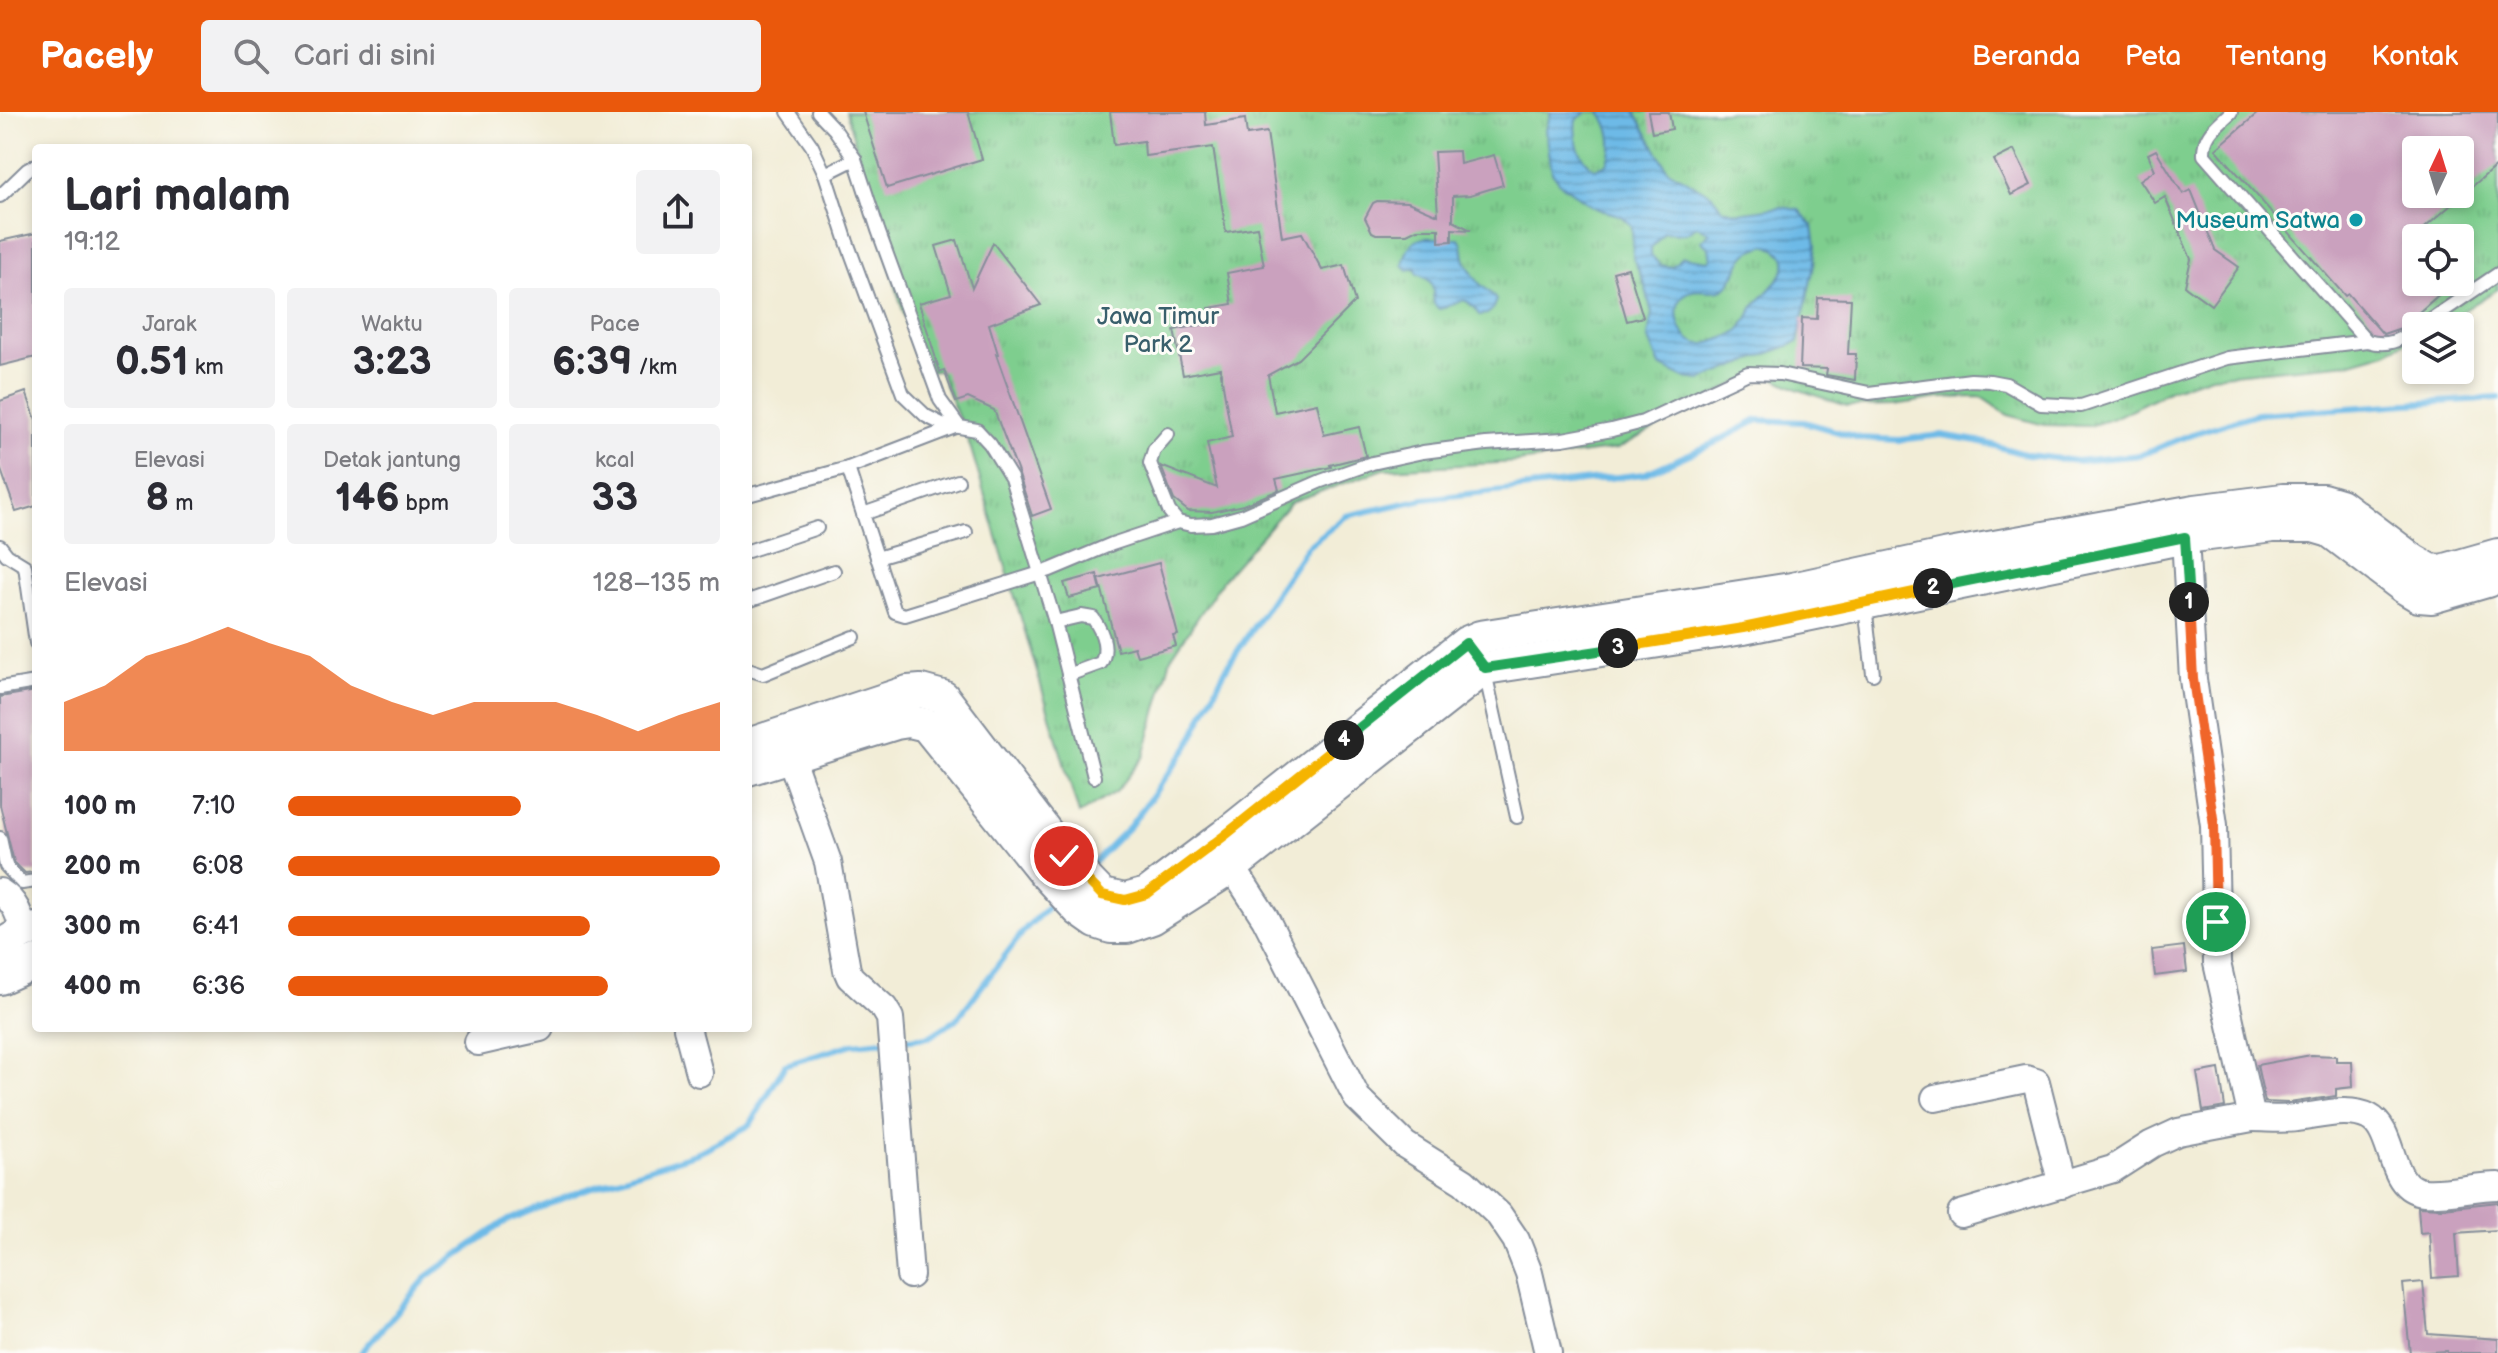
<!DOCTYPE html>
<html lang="id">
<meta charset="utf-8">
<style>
:root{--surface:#fff;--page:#f2f2f3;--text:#2b2b33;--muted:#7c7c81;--accent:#ea580c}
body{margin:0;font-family:"Balsamiq Sans",sans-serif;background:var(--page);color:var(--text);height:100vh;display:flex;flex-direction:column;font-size:30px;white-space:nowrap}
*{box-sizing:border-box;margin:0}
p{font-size:26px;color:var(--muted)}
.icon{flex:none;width:44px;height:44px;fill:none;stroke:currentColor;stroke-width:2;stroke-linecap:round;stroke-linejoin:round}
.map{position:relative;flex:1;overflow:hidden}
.details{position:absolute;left:32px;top:32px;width:720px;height:888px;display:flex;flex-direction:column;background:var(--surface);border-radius:8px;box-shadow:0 4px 12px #0003}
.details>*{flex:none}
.needle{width:52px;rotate:4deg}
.buttons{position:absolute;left:2402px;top:24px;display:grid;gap:16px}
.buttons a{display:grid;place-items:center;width:72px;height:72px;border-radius:8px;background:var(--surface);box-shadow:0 4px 12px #0003;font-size:40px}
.pin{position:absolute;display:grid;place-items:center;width:68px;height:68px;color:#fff;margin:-34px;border:4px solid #fff;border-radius:50%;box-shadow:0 2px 8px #0007}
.km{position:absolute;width:40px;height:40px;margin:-20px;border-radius:50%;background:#222;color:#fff;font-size:22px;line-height:40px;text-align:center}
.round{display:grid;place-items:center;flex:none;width:84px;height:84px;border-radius:8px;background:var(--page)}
.headline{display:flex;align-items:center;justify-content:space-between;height:136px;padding:0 32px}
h1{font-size:44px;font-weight:700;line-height:60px}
.figures{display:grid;grid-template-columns:repeat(3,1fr);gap:12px;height:136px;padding:8px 32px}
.figures div{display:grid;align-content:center;border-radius:8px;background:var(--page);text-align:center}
.figures b{font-size:40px;font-weight:700}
.figures small{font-size:22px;font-weight:400}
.figures p{font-size:22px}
.chart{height:224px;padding:16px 32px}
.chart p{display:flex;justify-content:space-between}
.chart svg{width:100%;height:144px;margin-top:8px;fill:var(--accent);opacity:.7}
ul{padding:0 32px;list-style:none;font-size:26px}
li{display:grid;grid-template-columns:128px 96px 1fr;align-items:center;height:60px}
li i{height:20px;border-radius:10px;background:var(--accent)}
header{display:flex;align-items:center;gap:48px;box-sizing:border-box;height:112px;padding:0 40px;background:var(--accent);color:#fff}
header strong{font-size:38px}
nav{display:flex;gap:44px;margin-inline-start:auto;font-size:28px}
.search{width:560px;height:72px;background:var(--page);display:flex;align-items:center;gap:20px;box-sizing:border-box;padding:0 28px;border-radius:8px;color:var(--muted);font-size:30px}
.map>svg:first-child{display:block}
</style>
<header>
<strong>Pacely</strong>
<div class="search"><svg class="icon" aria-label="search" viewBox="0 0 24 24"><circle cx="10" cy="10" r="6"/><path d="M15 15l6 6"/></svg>Cari di sini</div>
<nav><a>Beranda</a><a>Peta</a><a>Tentang</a><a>Kontak</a></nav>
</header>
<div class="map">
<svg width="2498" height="1241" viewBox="0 0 2498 1241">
<defs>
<pattern id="park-tufts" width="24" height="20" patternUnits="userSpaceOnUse" patternTransform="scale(2)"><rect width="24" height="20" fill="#7ece8e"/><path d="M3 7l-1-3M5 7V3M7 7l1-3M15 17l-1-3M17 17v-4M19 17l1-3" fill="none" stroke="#6cb17d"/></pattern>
<pattern id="water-rules" width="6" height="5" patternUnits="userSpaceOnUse" patternTransform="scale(2)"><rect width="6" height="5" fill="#6dbae7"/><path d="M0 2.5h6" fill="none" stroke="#5998be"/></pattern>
</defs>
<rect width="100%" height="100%" fill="#fdfcf7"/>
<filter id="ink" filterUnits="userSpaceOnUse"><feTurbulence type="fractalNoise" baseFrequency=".0125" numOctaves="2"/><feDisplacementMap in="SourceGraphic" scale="16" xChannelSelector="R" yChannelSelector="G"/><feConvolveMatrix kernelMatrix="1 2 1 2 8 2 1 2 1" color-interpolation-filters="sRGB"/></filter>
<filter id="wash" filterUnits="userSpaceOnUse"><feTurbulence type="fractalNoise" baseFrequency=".006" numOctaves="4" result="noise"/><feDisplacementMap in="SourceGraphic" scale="32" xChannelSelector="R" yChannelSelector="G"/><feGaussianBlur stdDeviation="1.8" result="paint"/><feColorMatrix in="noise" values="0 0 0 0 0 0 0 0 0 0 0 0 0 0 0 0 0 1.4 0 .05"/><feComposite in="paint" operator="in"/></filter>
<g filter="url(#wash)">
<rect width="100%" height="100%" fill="#f2edd7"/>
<path fill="url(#park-tufts)" stroke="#4c7e76" stroke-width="2" fill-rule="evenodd" d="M846,0H2498V177L2439,214H2416V225L2386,240L2348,251L2211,264L2172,277L2114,306L2089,314L2044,313L2008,303L1981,285L1940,286L1894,293L1847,294L1797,277L1772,265L1737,271L1617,337L1518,350L1384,357L1291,390L1224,466L1171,546L1144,644L1117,679L1079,702L971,337L939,258L921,262ZM2416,38H2460V82H2416ZM2416,126H2460V170H2416Z"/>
<g fill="url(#water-rules)" stroke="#4474a2" stroke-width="2" fill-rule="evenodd">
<path d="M1551,0H1587L1576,8C1573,27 1579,46 1595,57L1607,52C1615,35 1611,13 1599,0H1635L1668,58L1712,83L1722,97L1739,101L1781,95L1799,98L1813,114L1816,133L1813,158L1798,230L1701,268L1684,266L1660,254L1648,225L1652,202L1646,176L1633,145L1632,114L1622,104L1595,96L1560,71L1552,60L1546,18ZM1697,114L1710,120L1701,129L1709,136L1711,147L1708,149L1683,145L1671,155L1660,153L1651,143V136L1664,120L1686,121ZM1766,133C1808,147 1771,174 1756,192C1743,208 1748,218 1724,226C1717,228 1708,233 1701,232C1681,231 1669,197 1684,183C1694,174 1708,181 1720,178C1736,174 1736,149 1749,140C1753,137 1761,135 1766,133Z"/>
<path d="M1424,126H1459C1465,135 1461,142 1466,151C1471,158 1475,168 1482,174C1488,179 1491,180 1496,188L1492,198L1487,202L1479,203C1463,177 1459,193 1439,197L1434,192C1432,174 1436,169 1417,162L1416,156L1408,158L1403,153C1406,140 1409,129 1424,126Z"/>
</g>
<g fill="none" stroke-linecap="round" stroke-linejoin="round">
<g stroke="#6dbae7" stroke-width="6">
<polyline points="1089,755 1130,714 1188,635 1225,558 1307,435 1346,404 1424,387 1644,362 1712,332 1758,308 1804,310 1859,326 1899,328 1941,323 1978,329 2028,343 2077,349 2141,343 2192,322 2256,302 2498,286"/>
<polyline points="900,928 929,925 957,907 1026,816 1055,788"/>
<polyline points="361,1241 428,1164 506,1109 584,1078 695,1042 750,1013 785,953 853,932 885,929"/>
</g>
</g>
<g id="blocks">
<g fill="#caa1be" fill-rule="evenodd">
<polygon points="863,0 968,0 982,47 887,76"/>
<polygon points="1110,0 1205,0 1206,13 1245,7 1247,23 1267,20 1282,125 1302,121 1322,158 1344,153 1355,190 1298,247 1268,263 1275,300 1317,291 1324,323 1359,315 1366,344 1330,353 1331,355 1276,367 1279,378 1243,393 1212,400 1188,399 1174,388 1161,354 1217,376 1207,331 1232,325 1220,256 1183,263 1174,218 1212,211 1209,196 1232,192 1227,161 1264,154 1257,115 1226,120 1213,35 1145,44 1144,29 1114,33"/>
<polygon points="1648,0 1669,0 1672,17 1652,21"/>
<path d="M2259,0H2498V52L2404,134L2416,147V170H2436L2443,179L2401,216L2383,222L2348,182L2345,184L2216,37ZM2416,38H2460V82H2416Z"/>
<polygon points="2014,38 2031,73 2011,83 1994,48"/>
<polygon points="2156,38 2183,82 2191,78 2215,138 2239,155 2211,193 2185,174 2191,147 2165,85 2155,91 2140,68 2155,58 2148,42"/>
<polygon points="1459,39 1460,52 1494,43 1503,73 1470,83 1453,84 1453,109 1471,118 1452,117 1452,129 1439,130 1439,117 1417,117 1407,122 1376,122 1372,120 1365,106 1373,91 1377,89 1408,90 1438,103 1434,40"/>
<polygon points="36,121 36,245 0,254 0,129"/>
<polygon points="957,128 972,176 993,131 1041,193 989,212 998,242 996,242 1051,397 1032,404 1019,363 994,298 968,286 956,290 944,258 940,260 919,191 951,182 936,134"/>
<polygon points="1628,156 1643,205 1627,209 1613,160"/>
<polygon points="1818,186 1851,187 1848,242 1856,242 1855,268 1826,263 1827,257 1800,256 1802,206 1817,207"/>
<polygon points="26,280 36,308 36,394 16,400 0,355 0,289"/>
<polygon points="1159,451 1178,523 1173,524 1176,534 1137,544 1134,535 1118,539 1099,467"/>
<polygon points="1097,462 1101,478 1069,486 1064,471"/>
<polygon points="36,579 36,760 25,761 14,750 0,693 0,585"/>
<polygon points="2184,834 2187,860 2155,864 2152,838"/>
<polygon points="2311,943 2336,944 2336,949 2352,949 2353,975 2336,977 2336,984 2289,991 2265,990 2257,953"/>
<polygon points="2219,957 2225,995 2203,999 2197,961"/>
<polygon points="2498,1090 2498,1118 2456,1121 2459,1164 2432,1166 2429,1120 2420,1121 2418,1095 2443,1096"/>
<polygon points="2423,1170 2428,1222 2498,1227 2498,1241 2447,1241 2447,1239 2410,1241 2403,1172"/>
</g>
</g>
</g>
<g filter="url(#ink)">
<use href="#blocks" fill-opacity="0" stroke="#868e9a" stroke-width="2"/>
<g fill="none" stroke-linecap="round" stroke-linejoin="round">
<defs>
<g id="service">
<polyline points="788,0 812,34 825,62 847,130 903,282 926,304 942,312 977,318 990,332 1011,366 1055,510 1094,665"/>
<polyline points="818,0 835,18 855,47 878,118 940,288 958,313"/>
<path d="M2231,0C2217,14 2203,22 2204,43L2367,229C2388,235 2398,229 2416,217"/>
<polyline points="825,62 855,47"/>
<polyline points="0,84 27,58 36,53"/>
<polyline points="2421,214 2498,162"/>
<polyline points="1168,322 1154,338 1150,351 1169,399 1178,410 1191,413 1212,412 1241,404 1321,369 1372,351 1423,340 1486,332 1563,327 1612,318 1643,310 1748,261 1780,262 1869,281 1971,268 1990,269 2006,272 2041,292 2081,294 2227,246 2367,229"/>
<polyline points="848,356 895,500 905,503 1050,458 1112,432 1178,410"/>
<polyline points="748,383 848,356 955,315"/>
<polyline points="863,402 958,369"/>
<polyline points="0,434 7,443 25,454 36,531"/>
<polyline points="748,439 817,416"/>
<polyline points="877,446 966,420"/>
<polyline points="748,489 834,459"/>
<polyline points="1865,494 1873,562"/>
<path d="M1055,510L1081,504L1093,506C1102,519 1109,536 1101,551L1068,563"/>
<polyline points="748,557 763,562 854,525"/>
<polyline points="1485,560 1517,705"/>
<polyline points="0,576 36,570"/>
<polyline points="0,726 6,754 22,771 36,769"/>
</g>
<g id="minor">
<path d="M2185,425L2193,567L2214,713L2217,851L2252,1006C2267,1006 2281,1008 2296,1006C2317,1004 2348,994 2369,1005C2396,1019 2387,1077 2424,1080C2448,1082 2474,1074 2498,1074"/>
<polyline points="790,644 828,750 847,858 850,865 884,896 890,906 910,1163"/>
<polyline points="1232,755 1265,806 1357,986 1405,1033 1464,1070 1499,1103 1516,1128 1529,1161 1548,1241"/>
<path d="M0,780C16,790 19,802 24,820"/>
<polyline points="687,916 699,961"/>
<polyline points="478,930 540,916"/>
<polyline points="1935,986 2026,967 2036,970 2062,1073"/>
<polyline points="1961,1102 2113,1057 2152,1032 2178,1020 2252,1006"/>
</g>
<g id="tertiary">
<polyline points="748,633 908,580 921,579 943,585 1065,745 1102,783 1125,788 1147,782 1224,724 1466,531 1480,525 1792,477 1944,444 2195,399 2283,388 2323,388 2340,393 2414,449 2430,458 2442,459 2498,443"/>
<polyline points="748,657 896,611 909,609 926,613 1044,760 1079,798 1096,810 1111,815 1127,815 1152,806 1232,755 1485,556 1743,516 2185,425 2273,414 2313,414 2330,419 2404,475 2419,484 2432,485 2487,469"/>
<polyline points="0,834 24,820 36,817"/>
<polyline points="0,866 36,850"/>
</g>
</defs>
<use href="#service" stroke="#868e9a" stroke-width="16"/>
<use href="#minor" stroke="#868e9a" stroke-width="30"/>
<use href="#tertiary" stroke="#868e9a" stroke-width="36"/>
<use href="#service" stroke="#fff" stroke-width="12"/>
<use href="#minor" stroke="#fff" stroke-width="26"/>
<use href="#tertiary" stroke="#fff" stroke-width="32"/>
</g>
</g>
<g fill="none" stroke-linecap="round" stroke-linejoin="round" filter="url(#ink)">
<defs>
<polyline id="split-1" points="2189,490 2193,567 2214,713 2216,810"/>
<polyline id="split-2" points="1933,476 2185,425 2189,490"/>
<polyline id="split-3" points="1618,536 1743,516 1933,476"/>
<polyline id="split-4" points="1344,628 1466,531 1485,556 1618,536"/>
<polyline id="split-5" points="1064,744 1102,783 1125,788 1147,782 1224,724 1344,628"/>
</defs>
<use href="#split-1" stroke="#fff" stroke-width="16"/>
<use href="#split-2" stroke="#fff" stroke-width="16"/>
<use href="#split-3" stroke="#fff" stroke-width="16"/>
<use href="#split-4" stroke="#fff" stroke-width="16"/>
<use href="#split-5" stroke="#fff" stroke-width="16"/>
<use href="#split-1" stroke="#f0652b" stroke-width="10"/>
<use href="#split-2" stroke="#22a559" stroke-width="10"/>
<use href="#split-3" stroke="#f5b400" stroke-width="10"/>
<use href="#split-4" stroke="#22a559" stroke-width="10"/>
<use href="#split-5" stroke="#f5b400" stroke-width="10"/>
</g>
<circle fill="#0f9aa8" stroke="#fdfcf7" stroke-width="3" cx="2356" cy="108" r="8"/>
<g text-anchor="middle" stroke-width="6" stroke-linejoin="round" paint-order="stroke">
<g font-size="24" fill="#0d838f" stroke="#fdfcf7" text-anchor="end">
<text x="2340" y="116">Museum Satwa</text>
</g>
<g font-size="24" fill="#395f6c" stroke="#fdfcf7">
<text x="1158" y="212">Jawa Timur<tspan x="1158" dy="28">Park 2</tspan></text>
</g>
</g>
</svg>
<div class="buttons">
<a><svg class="needle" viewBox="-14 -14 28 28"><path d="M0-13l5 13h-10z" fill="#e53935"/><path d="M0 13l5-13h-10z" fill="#7c7c81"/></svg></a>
<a><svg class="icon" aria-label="locate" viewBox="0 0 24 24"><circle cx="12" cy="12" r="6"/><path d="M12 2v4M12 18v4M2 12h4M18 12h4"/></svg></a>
<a><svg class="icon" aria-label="layers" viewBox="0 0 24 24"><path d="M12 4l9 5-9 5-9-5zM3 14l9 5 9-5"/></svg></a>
</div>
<div class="pin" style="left:2216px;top:810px;background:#1e9e55"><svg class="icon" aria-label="arrive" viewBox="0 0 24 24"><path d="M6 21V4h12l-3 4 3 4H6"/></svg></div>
<div class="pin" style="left:1064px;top:744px;background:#d93025"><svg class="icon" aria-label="check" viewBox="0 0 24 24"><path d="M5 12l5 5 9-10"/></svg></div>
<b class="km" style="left:2189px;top:490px">1</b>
<b class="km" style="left:1933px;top:476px">2</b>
<b class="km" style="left:1618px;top:536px">3</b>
<b class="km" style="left:1344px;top:628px">4</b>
<section class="details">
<div class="headline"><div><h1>Lari malam</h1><p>19:12</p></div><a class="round"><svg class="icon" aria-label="share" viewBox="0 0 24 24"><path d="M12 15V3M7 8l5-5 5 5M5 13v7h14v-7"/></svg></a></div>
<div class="figures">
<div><p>Jarak</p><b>0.51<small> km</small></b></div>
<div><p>Waktu</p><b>3:23</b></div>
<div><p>Pace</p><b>6:39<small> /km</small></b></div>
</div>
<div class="figures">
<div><p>Elevasi</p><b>8<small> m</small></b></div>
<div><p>Detak jantung</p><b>146<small> bpm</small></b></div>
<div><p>kcal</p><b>33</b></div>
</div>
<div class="chart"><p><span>Elevasi</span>128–135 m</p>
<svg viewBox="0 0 160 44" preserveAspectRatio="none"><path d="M0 44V29L10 24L20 15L30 11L40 6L50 11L60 15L70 24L80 29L90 33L100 29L110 29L120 29L130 33L140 38L150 33L160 29V44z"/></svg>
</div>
<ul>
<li><b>100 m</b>7:10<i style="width:54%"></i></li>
<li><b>200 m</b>6:08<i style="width:100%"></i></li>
<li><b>300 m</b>6:41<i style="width:70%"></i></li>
<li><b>400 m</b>6:36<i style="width:74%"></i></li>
</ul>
</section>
</div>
